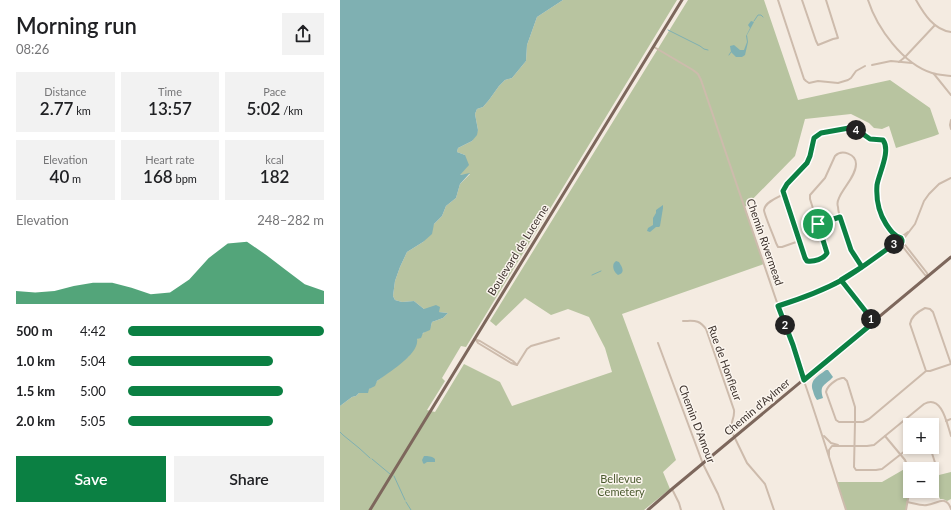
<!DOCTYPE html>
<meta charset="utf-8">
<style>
:root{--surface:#fff;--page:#f2f2f2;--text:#202124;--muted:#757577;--accent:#0b8043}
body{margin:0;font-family:Lato,sans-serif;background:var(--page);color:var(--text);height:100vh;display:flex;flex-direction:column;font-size:15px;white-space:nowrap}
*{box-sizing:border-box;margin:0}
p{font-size:13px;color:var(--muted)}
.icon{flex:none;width:22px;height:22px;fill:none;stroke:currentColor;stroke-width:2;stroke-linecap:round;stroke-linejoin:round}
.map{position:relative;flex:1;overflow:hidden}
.panel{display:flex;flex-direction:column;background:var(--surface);width:340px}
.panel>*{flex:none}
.fabs{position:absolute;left:563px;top:418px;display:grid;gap:8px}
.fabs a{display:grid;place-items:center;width:36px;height:36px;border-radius:0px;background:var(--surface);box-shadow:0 2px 6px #0003;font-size:20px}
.pin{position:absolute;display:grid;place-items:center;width:34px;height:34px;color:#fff;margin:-17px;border:2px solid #fff;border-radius:50%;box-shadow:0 1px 4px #0007}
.km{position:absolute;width:20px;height:20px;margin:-10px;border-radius:50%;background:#222;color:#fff;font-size:11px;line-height:20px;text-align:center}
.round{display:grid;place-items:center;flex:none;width:42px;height:42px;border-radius:0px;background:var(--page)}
.head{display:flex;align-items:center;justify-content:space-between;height:68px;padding:0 16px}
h1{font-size:22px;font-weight:600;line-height:30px}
.stats{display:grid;grid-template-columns:repeat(3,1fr);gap:6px;height:68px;padding:4px 16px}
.stats div{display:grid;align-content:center;border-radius:0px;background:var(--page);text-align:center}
.stats b{font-size:17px;font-weight:600}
.stats small{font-size:11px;font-weight:400}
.stats p{font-size:11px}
.chart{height:112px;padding:8px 16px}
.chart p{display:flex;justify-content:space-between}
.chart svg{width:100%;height:72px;margin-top:4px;fill:var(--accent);opacity:.7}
.cta{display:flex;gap:8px;margin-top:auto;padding:8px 16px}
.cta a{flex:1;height:46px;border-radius:0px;background:var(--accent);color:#fff;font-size:16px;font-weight:600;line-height:46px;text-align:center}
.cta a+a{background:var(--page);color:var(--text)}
ul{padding:0 16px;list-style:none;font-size:13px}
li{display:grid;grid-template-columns:64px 48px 1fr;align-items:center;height:30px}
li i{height:10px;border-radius:5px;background:var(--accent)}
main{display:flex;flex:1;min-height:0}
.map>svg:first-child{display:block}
</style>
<main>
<section class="panel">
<div class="head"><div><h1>Morning run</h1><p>08:26</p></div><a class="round"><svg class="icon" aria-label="share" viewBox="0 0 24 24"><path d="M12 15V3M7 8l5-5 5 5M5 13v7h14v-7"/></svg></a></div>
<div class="stats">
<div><p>Distance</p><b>2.77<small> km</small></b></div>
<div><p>Time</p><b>13:57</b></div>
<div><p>Pace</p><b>5:02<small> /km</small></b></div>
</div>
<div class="stats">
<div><p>Elevation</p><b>40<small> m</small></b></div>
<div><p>Heart rate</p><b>168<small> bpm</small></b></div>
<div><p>kcal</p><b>182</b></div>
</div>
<div class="chart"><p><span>Elevation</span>248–282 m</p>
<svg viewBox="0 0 160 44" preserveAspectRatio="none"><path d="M0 44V36L10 37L20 36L30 33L40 31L50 31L60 34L70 38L80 37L90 29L100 16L110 7L120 6L130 14L140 23L150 32L160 36V44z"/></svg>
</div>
<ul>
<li><b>500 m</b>4:42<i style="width:100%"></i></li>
<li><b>1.0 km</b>5:04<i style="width:74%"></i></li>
<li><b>1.5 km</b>5:00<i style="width:79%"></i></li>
<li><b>2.0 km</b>5:05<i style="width:74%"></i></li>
</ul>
<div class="cta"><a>Save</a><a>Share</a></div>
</section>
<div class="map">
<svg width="611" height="510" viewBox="0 0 611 510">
<rect width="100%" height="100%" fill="#f4ebe1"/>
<g fill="#b8c4a0">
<polygon points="223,0 337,0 126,347 121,346 102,378 105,381 87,410 95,412 124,364 160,382 172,406 272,372 265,348 249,317 228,309 211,315 185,298 156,326 150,321 348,0 424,0 458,100 550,80 590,108 599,134 594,136 556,148 549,126 542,129 534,128 529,123 511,114 465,119 455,156 405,207 424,264 282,314 336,460 323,472 330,489 304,510 0,510 0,406 12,397 16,396 19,393 29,389 37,381 69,356 77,339 91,326 92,322 103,318 108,313 99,312 84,309 74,301 62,302 55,300 53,296 55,281 60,267 67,252 83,242 94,224 102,216 106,206 116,198 120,184 130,174 119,175 125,155 117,152 118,148 132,141 138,130 135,114 137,109 143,107 149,100 159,86 165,80 172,78 186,61 187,45 197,17"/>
<path d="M568,467C573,481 568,496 566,510H506L497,482H542Z"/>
<polygon points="611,472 611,499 607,501 603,499 600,499 593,481 599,475"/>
</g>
<g fill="#7fb0b2">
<path d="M0,0H223L197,17L187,45L186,61L172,78L165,80L159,86L149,100L143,107L137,109L135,114L138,130L137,135L132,141L118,148L117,152L125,155L129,165L120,175L130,173L120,184L116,198L106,206L102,216L94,224L92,234L83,242L67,252L60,267L55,281L53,296L55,300L62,302L74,301L84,309L96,305L100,307L99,312L108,313L103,318L92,322L90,330L83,333L81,338L77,339C80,354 48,373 37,381L35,386L29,389L28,393H19L16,396L12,397L0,406Z"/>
<polygon points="411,21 414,22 407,35 408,42 405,55 402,57 396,57 391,52 390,46 394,45 400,50 404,50 407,42 406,36 410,28 408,25"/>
<polygon points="323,205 323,208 320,226 319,227 316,227 310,232 307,231 308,228 313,225 313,218 316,213 316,210"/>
<path d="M276,261L279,262C282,267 286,273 278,275C274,272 272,267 274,263Z"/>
<path d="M486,370H488L493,377C485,386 479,384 483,398L477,400C475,397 474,395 473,391C469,380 478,376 486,370Z"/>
<path d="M84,456C88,456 92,456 95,459V462H87L84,464L83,463L82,460Z"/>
</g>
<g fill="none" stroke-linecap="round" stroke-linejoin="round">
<g stroke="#7fb0b2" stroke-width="1">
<polyline points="414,21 418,15 421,15 423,17"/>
<polyline points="328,30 360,46 364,49 368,50"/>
<polyline points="389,55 391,52"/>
<polyline points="252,275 261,271"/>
<polyline points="0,432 3,435 19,448 30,458"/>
<polyline points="32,459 50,474"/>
<polyline points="54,476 65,500"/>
<polyline points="66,502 71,510"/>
</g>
<g stroke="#cdbbac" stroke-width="2">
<polyline points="438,0 464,79 466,81 469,83 478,81 498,83 508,80 511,78 516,71 525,66"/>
<polyline points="462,0 476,41 478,45 493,39 498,38 486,0"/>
<path d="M528,0C537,28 563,64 592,73C598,75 605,75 611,76"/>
<path d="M576,0C584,14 594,30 611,32"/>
<path d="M314,47L353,70L358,74L361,80L445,326C453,344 458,363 464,381C479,424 492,467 506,510"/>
<polyline points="559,62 565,57 595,25"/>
<polyline points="532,65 551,61 572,63"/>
<polyline points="594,74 611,95"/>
<polyline points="611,120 610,125 611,129"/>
<path d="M444,194C438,197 425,202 424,210C424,214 434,237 436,243L438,247H442L459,241"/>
<polyline points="478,224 500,217"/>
<polyline points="560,237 564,235 568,232"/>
<circle cx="559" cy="241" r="3.5"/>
<polyline points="562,241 575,224 584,201 589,194 599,184 611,178"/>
<polyline points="562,241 587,273 588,276"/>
<polyline points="559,244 563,247 585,275 587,276"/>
<path d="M522,267C519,262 515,257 512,251C508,245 498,214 498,207C497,204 498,200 499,198C503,188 516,176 516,164C516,154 502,149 495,156L485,178L470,195V199L487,253C484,259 474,262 467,261L465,257L443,191C447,179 461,173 467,163C471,156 471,142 476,137C480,132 501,128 508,128C512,129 517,130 520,132C524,134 526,138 530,139C535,141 540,139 545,141V156L537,184V200L542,217L555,239"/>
<polyline points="501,280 534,322"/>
<path d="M438,306C460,299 482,291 502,280C521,269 538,255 556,243"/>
<path d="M343,321C354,321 359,319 366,329L394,410C395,418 390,423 391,430L407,463L425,484L434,510"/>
<polyline points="134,339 140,341 173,361 177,365 171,363 138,343 136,340"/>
<polyline points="318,343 363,464 378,494 384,510"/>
<polyline points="177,365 187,349 191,346 219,338"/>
<path d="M586,371L570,324C571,317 579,311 585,308L590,309L593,312L611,364"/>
<path d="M502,378H504L507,381L515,407V422H499L496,420L486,392C487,386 496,379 502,378Z"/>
<polyline points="606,421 611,419"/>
<polyline points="484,436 491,443 498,445"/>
<polyline points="545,436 565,460 570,472"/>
<polyline points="570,447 542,469 536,470 516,470 514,467 515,422 523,422 529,419 586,371 590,371 611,364"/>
<polyline points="590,447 598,472 597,476 592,479"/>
<path d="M489,456V450L492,446H527L534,445L584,404C602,394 607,424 611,436"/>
<polyline points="332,489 339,503 341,510"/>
<path d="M567,502C573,503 581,506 587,505C597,504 606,494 611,509"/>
<polyline points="566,510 570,488"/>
</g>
<g stroke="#7d675c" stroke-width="3">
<polyline points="30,510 342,0"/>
<polyline points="308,510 332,489 611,257"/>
</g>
</g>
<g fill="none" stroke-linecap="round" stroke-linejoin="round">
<defs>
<path id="route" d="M478,224L500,217L511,250L522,267L501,280L534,322L464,380L453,345L438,306C460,299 482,291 502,280C521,269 538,255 556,243L559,244L562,242V240L561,238C554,236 550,230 546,224C539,213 536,198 537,185C539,173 551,151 543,140L530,139L520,132L509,128L481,133L474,138L470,156L467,163L447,184L443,191L465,258L467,261C474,262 484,259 487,253L478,224"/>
</defs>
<use href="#route" stroke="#fff" stroke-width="8"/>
<use href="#route" stroke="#0b8043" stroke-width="5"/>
</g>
<g text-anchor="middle" stroke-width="3" stroke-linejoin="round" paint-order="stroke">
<g font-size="11" fill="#3b302b" stroke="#fbf5ee">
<text transform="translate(425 242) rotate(71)" y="4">Chemin Rivermead</text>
<text transform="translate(178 250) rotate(-58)" y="4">Boulevard de Lucerne</text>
<text transform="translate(385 363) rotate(70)" y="4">Rue de Honfleur</text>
<text transform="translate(417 407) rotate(-40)" y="4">Chemin d'Aylmer</text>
<text transform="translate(357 424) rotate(69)" y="4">Chemin D'Amour</text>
</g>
<g font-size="11" fill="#4a5a2e" stroke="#fbf5ee">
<text x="281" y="483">Bellevue<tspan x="281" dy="13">Cemetery</tspan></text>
</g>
</g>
</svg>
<div class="fabs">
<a>+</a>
<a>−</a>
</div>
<div class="pin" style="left:478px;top:224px;background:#1e9e55"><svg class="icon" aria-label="arrive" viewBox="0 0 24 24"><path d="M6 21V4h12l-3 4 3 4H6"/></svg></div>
<b class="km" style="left:531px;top:319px">1</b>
<b class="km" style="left:445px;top:325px">2</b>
<b class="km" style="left:554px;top:244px">3</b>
<b class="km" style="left:516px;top:130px">4</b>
</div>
</main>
